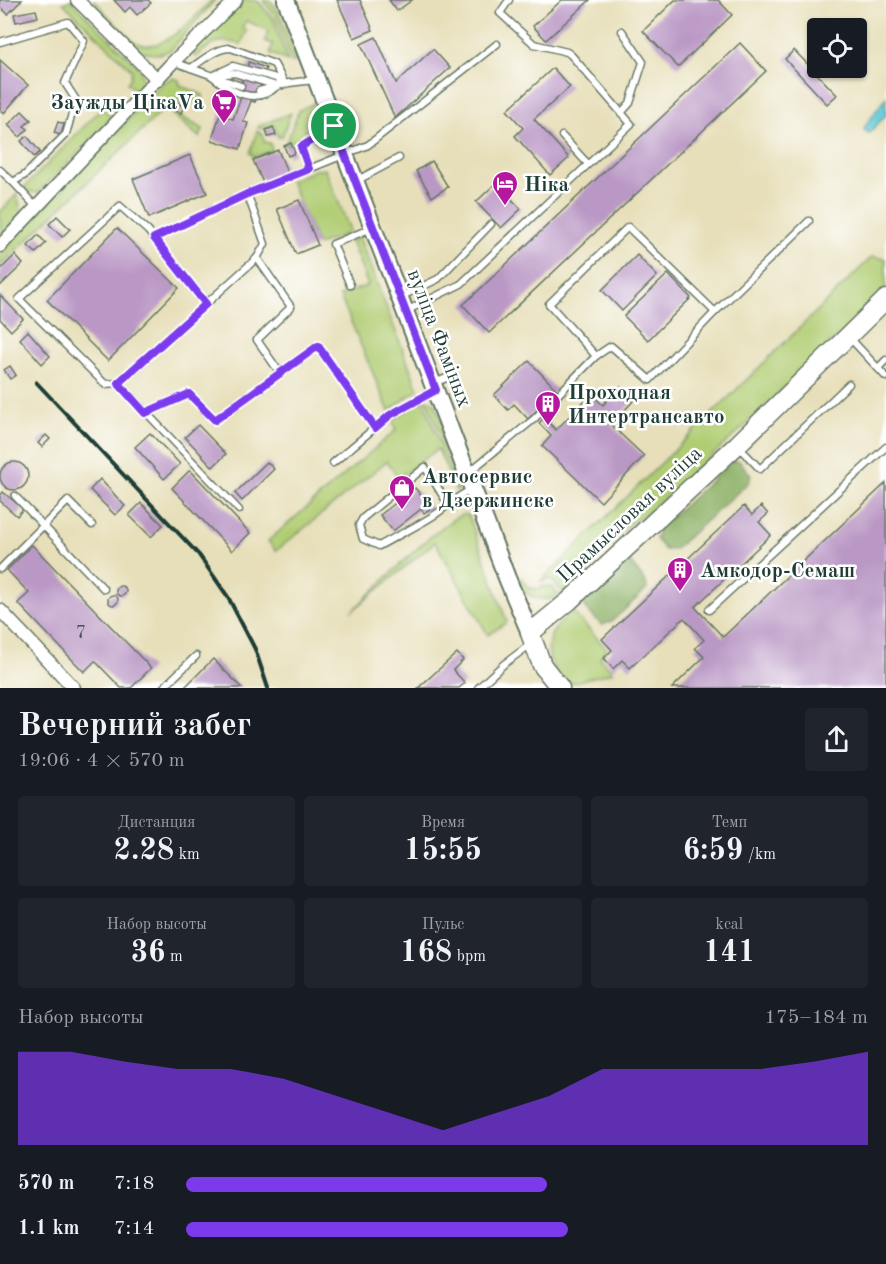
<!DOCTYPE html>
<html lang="ru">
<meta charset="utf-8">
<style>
:root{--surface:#171b24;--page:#20242c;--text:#f1f3f6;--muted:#9ea1a6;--accent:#7c3aed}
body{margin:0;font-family:"Old Standard TT",serif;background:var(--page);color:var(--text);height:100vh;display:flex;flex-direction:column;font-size:22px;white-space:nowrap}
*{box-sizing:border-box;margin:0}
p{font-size:20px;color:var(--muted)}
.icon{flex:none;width:33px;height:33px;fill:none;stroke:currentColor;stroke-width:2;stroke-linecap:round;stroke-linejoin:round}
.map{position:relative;height:688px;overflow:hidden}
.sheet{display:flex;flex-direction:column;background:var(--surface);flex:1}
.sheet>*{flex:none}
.tools{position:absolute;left:807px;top:18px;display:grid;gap:12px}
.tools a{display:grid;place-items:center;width:60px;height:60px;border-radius:6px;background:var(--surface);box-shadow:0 2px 4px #0004;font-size:30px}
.pin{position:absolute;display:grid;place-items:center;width:51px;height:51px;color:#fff;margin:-26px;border:3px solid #fff;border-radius:50%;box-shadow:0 2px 6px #0007}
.round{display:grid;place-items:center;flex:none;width:63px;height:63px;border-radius:6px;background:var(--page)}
.overview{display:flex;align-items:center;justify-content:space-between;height:102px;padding:0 18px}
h1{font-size:33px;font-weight:600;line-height:45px}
.metrics{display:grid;grid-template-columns:repeat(3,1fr);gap:9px;height:102px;padding:6px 18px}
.metrics div{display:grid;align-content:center;border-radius:6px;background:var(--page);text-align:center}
.metrics b{font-size:30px;font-weight:600}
.metrics small{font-size:16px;font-weight:400}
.metrics p{font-size:16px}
.chart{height:168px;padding:12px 18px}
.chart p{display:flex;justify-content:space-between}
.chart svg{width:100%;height:108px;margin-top:6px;fill:var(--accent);opacity:.7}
ul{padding:0 18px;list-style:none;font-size:20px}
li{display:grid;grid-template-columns:96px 72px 1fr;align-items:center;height:45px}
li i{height:15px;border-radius:8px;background:var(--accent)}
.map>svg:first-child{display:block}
</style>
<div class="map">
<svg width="886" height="688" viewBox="0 0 886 688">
<rect width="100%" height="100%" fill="#fff"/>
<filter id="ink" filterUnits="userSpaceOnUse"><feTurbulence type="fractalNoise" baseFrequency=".0167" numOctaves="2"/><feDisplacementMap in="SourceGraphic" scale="12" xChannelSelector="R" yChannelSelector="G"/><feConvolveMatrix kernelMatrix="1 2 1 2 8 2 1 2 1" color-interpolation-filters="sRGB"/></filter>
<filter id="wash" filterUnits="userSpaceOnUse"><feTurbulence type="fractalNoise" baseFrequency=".008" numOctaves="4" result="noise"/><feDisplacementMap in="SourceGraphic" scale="24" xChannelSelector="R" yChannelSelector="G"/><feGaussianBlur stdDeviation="1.35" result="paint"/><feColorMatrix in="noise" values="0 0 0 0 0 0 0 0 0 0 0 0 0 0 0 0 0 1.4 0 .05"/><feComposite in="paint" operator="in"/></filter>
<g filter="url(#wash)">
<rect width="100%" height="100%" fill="#e7dfb9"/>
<g fill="#b1cd73" stroke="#688554" stroke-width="1.5">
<polygon points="70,0 140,69 143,81 136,91 127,83 130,79 132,70 63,3"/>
<path d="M94,0C107,13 119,30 134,41C160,59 195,16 212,0H215L171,50C158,57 145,54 133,46L90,4Z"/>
<path d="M242,0H257L274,20L288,61L270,53L273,44L265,41L268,30L246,21L242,28L247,30L241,44C217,38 214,42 196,57L191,52Z"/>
<polygon points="263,0 270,0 278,10 298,61 292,62 276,17"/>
<polygon points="173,78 179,80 180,85 203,95 203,102 199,104 188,99 186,105 171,99 168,109 203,129 200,138 165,108 0,266 0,254 165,81"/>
<path d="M314,103C321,124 301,137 285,145L299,110Z"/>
<polygon points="102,108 112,118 38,193 30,192 24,188"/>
<polygon points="291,113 282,137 278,137 274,125 265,129 258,128 260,125"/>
<polygon points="257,131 263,134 264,142 270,143 272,151 253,157 252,154 250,153"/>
<polygon points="325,169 350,230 348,233 318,245 290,181 315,170"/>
<polygon points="17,194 22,214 0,237 0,212"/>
<polygon points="359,237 418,389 389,411 340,296 368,285 351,241"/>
<polygon points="872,257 886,259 886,287 855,320 738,432 650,511 628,525 563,593 551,579 541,581"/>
<polygon points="426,399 435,403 463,483 462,487"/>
<polygon points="423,400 459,490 456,491 438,449 398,478 387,461 276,551 268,541 396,430 392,420"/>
<path d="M465,514L469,516L507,622L488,635L435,542L351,612C371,594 444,517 465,514Z"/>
<path d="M521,578L529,588L539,589L543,586L552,587L559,595C543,605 523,596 515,580Z"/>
<path d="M573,612L607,649L600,658L613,672L571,683C551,673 541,648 555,629C560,623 567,617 573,612Z"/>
</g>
<g fill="#8cb065" stroke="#56764c" stroke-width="1.5">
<polygon points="733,461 739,461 751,475 749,482 675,549 665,550 656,539 659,528"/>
<polygon points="626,561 630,562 646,582 647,589 612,621 602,625 585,608 583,600"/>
</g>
<polygon fill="#5dc8d6" stroke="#3e8285" stroke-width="1.5" points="886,97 886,115 869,133 864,130 865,126"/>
<g id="blocks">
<g fill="#ba98c5">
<polygon points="0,0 22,0 8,14 0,7"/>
<polygon points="114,0 148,0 151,3 137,15 130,7 125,12"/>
<polygon points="337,0 360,0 373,30 354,38"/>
<polygon points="389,0 412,0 397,11"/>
<polygon points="562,0 590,0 546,40 533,26"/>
<polygon points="675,0 718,0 732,15 678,67 643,31"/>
<polygon points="36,10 38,17 16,22 14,14"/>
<polygon points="376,37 396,83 433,49 450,68 395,118 361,44"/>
<polygon points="740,43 766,71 489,333 463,305"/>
<polygon points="794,50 837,95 827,104 785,59"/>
<polygon points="0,60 28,85 4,113 0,110"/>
<polygon points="249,62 266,68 255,102 251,101 243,122 248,123 240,149 212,140 220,114 233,119 241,97 237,96"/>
<polygon points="553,68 570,87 534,119 569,158 550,175 515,136 523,128 507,110"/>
<polygon points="172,101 184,106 181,113 169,109"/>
<polygon points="22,111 31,120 24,126 28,129 20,137 8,125"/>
<polygon points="58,122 64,124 61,135 54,133"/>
<polygon points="273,127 276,135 268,137 266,130"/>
<polygon points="27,136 40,152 34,157 21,141"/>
<polygon points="291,143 295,153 288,156 284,146"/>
<polygon points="278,150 288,174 264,185 253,160"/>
<polygon points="190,155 207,193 149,218 133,179"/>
<polygon points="432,161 448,187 432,197 416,171"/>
<polygon points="496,183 521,209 501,228 476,202"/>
<polygon points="299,200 318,245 296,254 277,209"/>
<polygon points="57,216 70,229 62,237 49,224"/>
<polygon points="117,228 179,288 108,361 47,300"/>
<polygon points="38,235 46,243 36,253 28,246"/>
<polygon points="15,255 23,264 0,286 0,270"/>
<polygon points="637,255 657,276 622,311 602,290"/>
<polygon points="668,274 691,298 648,340 624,316"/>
<polygon points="0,295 23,319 11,331 0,319"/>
<polygon points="28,331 50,356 42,364 20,339"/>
<polygon points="529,361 557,390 528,419 514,404 508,410 494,395"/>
<polygon points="10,366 16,375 10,379 4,370"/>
<polygon points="620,387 634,400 611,425 644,456 601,502 542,446 551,436 539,423 544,418 556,430 591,394 603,405"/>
<polygon points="198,425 226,454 213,467 185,437"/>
<polygon points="150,433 180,464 164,479 135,447"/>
<polygon points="46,435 50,439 42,447 38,443"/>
<polygon points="267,462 274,469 242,501 235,493"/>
<circle cx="14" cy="476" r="14"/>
<polygon points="190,470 250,533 232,551 172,488"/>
<polygon points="100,479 125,506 115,515 90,490"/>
<polygon points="886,483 886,688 672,688 704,657 695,648 704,640 684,618 630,668 622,660 613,669 604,658 612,650 602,639 744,506 752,515 761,506 768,514 759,522 771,535 695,607 723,637"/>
<polygon points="415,488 431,508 424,513 421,509 393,531 380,515"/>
<polygon points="3,492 23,509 17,516 0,501 0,496"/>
<polygon points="141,503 163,525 151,537 129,515"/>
<polygon points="32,545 151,668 131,688 121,688 95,661 84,672 18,603 29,593 7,570"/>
<circle cx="121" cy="591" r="5"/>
<circle cx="113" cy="600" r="5"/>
<polygon points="457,653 463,660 453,670 465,683 459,688 418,688"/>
<polygon points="213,659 242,688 184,688"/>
</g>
</g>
</g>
<g filter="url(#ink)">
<use href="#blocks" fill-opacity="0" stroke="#657663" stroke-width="1.5"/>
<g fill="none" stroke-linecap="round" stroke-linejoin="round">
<defs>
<g id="service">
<polyline points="0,42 68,22 84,41 65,83 76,100 66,134 25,175 13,182 37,208"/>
<polyline points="174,62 241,86"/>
<path d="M191,68C203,60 216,48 231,48L274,64L285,84"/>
<polyline points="219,75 234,73 277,86"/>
<polyline points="212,76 233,66 276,78 283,85"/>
<path d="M212,76C231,92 257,106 277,86"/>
<polyline points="259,91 289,83 314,80"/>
<polyline points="621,113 630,103 643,62 622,31"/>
<polyline points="332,128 301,147 309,169 368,145 497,44"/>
<polyline points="562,136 588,164"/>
<polyline points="0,170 13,182"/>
<polyline points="356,181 399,158"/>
<polyline points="154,238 247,193 309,169"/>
<polyline points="257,258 291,307 257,340 280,373"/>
<polyline points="350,285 333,244 372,228"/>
<polyline points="400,297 438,279 491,224"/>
<polyline points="206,304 148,231 120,206 19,299 105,384 118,383 257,258 265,244 247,193"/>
<polyline points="406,311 461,284 631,124 571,55 567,52 534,44 500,13 509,0"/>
<polyline points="850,338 886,377"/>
<polyline points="596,356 611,346 650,380 715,312"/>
<polyline points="878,368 886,360"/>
<polyline points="118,383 239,510"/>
<polyline points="434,383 454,375"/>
<polyline points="145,413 189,394 215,420 318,346 375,427"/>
<polyline points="739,447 760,469 849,384"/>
<polyline points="333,463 390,415 433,392"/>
<polyline points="468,473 534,419 596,356 549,304 628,227 715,312 809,221"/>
<polyline points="15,496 104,589"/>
<path d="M448,504L425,467L363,518L359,525L363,539L379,546C398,535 418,526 436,514C448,506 458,495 471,490"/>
<polyline points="0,569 68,501 92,525"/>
<polyline points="709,610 886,447"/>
<polyline points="163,688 196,656"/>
<polyline points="478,688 504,664 531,644"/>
</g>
<g id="minor">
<polyline points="77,0 158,80"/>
<polyline points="0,246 173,62 236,0"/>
<polyline points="0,610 74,688"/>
</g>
<polyline id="secondary" points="286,0 507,578 530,633"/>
<polyline id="primary" points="560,688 542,665 530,633 569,601 737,445 886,299"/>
</defs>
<use href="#service" stroke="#657663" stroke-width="9"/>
<use href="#minor" stroke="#657663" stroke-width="15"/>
<use href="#secondary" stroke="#657663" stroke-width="20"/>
<use href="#primary" stroke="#657663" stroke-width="21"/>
<use href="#service" stroke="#fff" stroke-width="6"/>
<use href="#minor" stroke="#fff" stroke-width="12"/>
<use href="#secondary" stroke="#fff" stroke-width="16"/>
<use href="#primary" stroke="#fff" stroke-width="18"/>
<polyline stroke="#1f3d34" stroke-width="4" points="36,382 199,555 228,597 255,649 268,688"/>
</g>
</g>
<g fill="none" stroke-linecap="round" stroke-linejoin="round" filter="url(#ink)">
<defs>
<polygon id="route" points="334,126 436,390 390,415 375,428 318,346 215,420 189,394 145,413 118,383 206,304 154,238 247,194 309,169 301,147"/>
</defs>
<use href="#route" stroke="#fff" stroke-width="12"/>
<use href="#route" stroke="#7c3aed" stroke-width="8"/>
</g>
<defs>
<symbol id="supermarket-pin" viewBox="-11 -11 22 30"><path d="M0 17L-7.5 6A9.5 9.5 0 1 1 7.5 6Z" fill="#b5179e" stroke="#fff"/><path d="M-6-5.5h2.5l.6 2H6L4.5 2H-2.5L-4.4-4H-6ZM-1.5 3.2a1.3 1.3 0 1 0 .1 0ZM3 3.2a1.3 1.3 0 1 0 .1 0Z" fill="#fff"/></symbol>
<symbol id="hotel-pin" viewBox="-11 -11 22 30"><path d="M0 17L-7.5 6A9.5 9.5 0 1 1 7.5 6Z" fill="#b5179e" stroke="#fff"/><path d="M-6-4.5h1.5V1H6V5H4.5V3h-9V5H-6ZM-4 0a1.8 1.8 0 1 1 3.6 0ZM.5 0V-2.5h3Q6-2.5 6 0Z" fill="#fff"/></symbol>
<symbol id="building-pin" viewBox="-11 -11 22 30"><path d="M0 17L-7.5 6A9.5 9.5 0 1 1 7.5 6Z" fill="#b5179e" stroke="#fff"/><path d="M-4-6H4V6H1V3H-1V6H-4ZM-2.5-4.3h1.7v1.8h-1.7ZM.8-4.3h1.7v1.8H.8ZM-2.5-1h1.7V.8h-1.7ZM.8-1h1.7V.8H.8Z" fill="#fff"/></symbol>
<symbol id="shop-pin" viewBox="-11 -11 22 30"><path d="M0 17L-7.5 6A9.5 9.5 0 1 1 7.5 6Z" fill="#b5179e" stroke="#fff"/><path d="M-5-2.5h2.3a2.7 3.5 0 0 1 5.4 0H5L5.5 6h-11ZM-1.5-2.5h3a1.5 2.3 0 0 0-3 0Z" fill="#fff"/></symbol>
</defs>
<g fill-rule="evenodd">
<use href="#supermarket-pin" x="209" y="87" width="30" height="40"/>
<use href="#hotel-pin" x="490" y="169" width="30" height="40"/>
<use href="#building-pin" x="533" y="389" width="30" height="40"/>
<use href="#shop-pin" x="387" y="473" width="30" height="40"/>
<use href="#building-pin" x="665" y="555" width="30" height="40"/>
</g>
<g text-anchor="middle" stroke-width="5" stroke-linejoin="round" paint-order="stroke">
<g font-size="18" fill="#465458">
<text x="81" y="638">7</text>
</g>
<g font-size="21" font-weight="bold" fill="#1f3d34" stroke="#fff" text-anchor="start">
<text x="204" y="109" text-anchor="end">Заужды ЦікаVа</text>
<text x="524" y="191">Ніка</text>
<text x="568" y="399">Проходная<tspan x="568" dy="24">Интертрансавто</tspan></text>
<text x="422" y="483">Автосервис<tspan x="422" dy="24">в Дзержинске</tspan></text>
<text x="700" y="577">Амкодор-Семаш</text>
</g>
<g font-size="21" fill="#1f3d34" stroke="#fff">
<text transform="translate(440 338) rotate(69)" y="7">вуліца Фаміных</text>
<text transform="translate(629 514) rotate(-43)" y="7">Прамысловая вуліца</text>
</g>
</g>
</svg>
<div class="tools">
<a><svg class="icon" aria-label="locate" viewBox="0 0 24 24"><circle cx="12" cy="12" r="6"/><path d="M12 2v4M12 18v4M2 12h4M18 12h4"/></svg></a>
</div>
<div class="pin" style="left:334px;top:126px;background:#1e9e55"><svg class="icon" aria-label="arrive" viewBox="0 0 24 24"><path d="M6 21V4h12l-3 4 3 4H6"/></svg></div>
</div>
<section class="sheet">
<div class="overview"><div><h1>Вечерний забег</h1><p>19:06 · 4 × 570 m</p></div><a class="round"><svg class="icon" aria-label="share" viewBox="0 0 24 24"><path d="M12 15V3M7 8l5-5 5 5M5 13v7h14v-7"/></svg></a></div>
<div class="metrics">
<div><p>Дистанция</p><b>2.28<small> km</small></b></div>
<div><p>Время</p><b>15:55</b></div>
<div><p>Темп</p><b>6:59<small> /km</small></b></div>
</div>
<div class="metrics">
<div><p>Набор высоты</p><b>36<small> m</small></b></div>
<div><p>Пульс</p><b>168<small> bpm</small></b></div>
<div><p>kcal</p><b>141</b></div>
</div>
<div class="chart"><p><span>Набор высоты</span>175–184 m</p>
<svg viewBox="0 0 160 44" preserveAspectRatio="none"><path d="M0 44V6L10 6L20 10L30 13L40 13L50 17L60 24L70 31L80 38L90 31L100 24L110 13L120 13L130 13L140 13L150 10L160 6V44z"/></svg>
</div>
<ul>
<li><b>570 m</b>7:18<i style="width:53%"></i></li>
<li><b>1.1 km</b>7:14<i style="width:56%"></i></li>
</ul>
</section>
